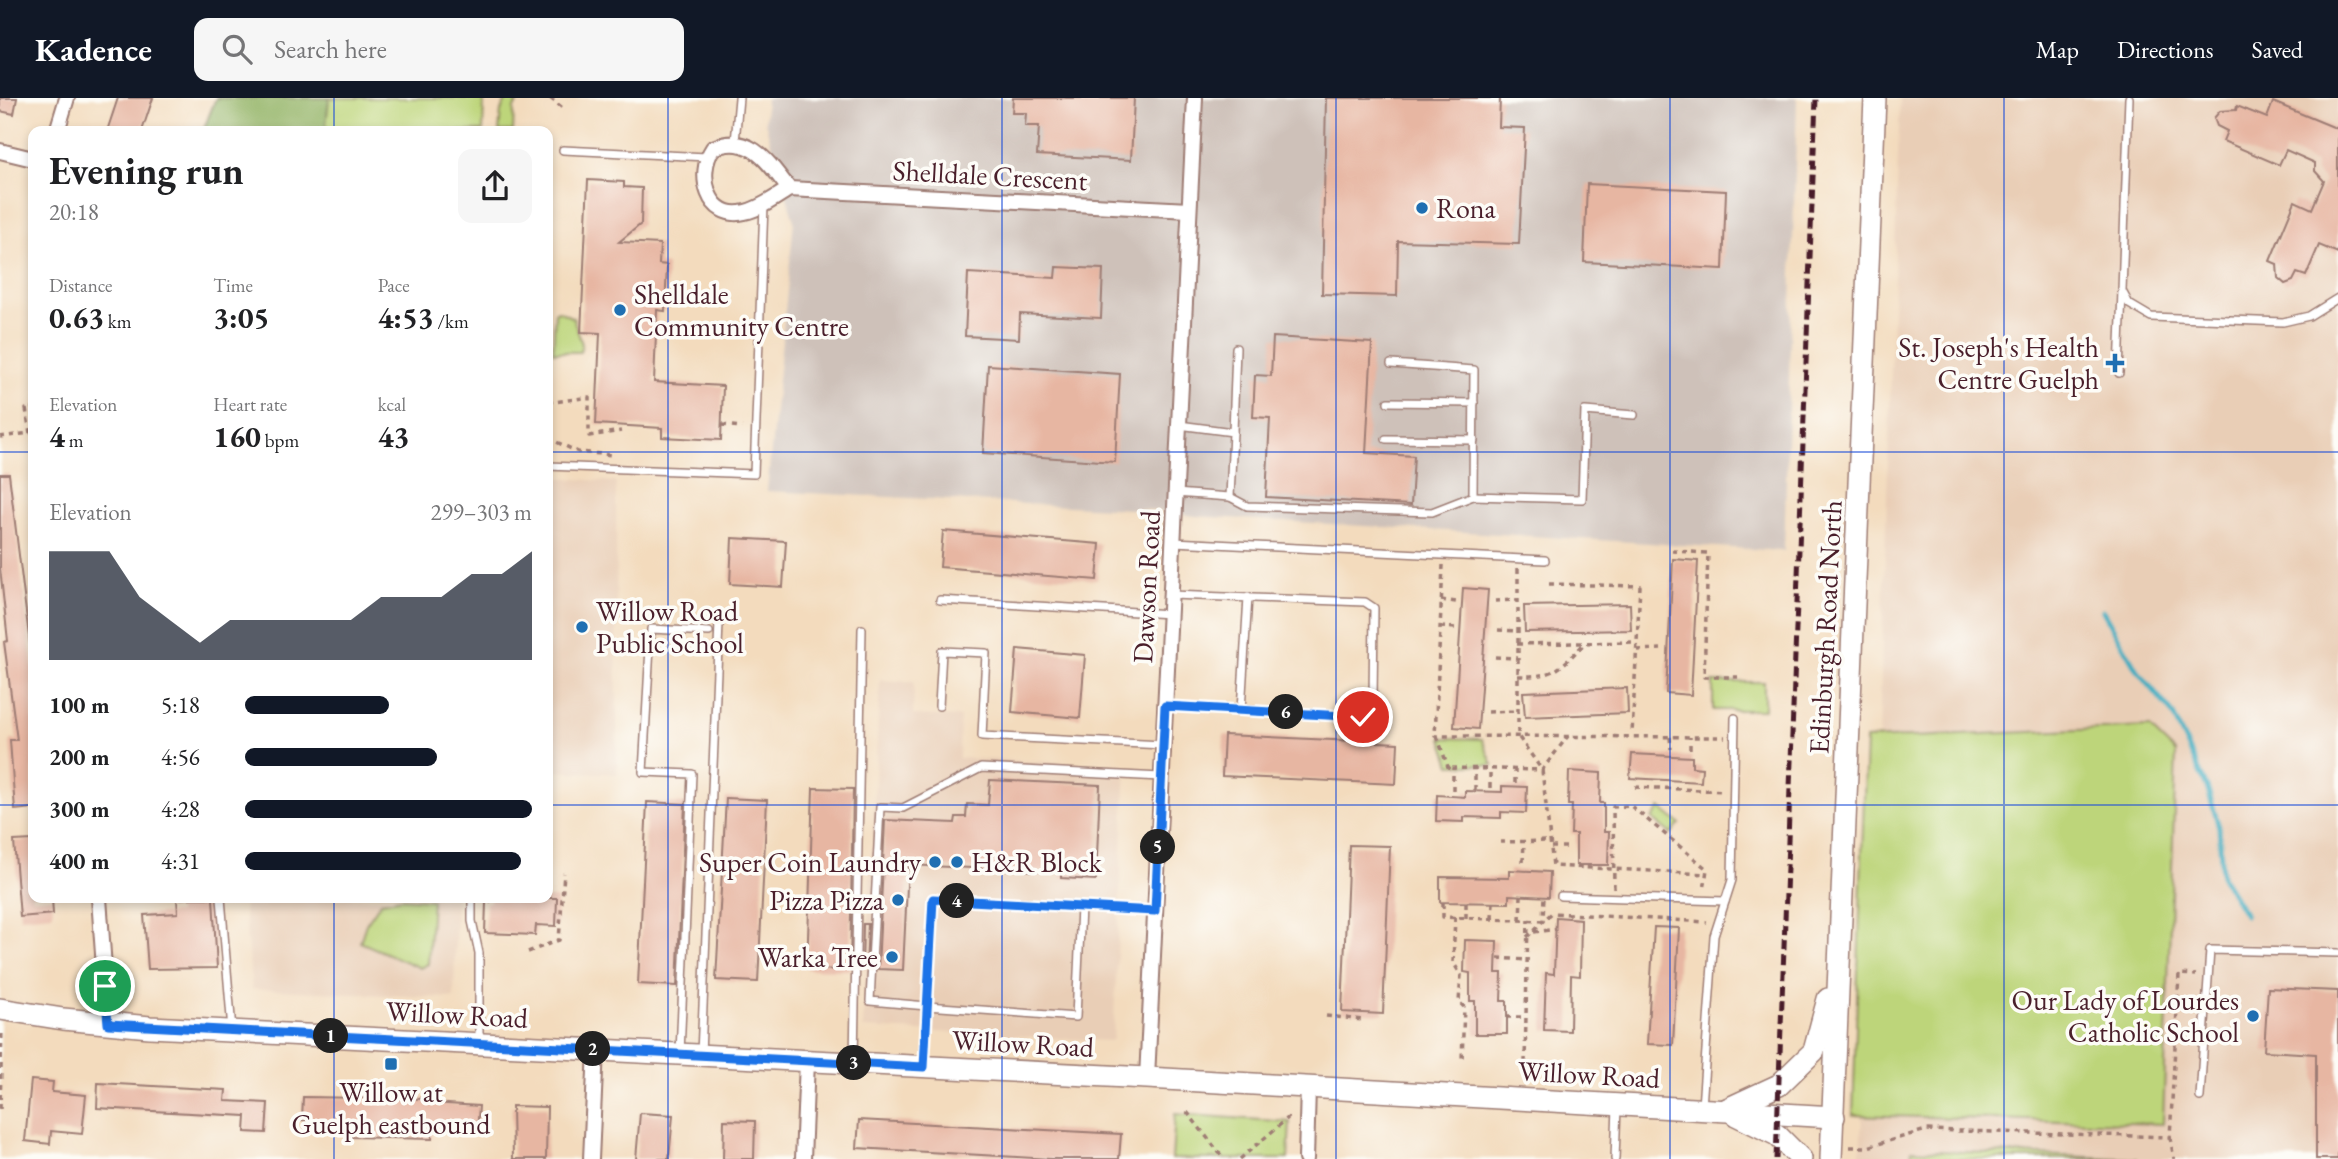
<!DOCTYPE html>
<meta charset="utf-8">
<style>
:root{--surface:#fff;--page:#f6f6f6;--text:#202124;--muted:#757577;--accent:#111827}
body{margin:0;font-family:"EB Garamond",serif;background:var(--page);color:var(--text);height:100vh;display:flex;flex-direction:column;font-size:26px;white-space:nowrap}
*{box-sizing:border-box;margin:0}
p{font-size:23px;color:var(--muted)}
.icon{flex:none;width:38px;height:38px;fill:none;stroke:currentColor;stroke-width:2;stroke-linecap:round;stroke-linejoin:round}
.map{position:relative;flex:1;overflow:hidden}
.panel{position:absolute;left:28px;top:28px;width:525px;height:777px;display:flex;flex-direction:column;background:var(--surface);border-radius:14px;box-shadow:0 4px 10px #0003}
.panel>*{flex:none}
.pin{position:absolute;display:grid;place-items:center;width:60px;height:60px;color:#fff;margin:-30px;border:4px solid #fff;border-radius:50%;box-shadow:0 2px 7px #0007}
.km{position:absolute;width:35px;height:35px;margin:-18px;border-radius:50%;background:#222;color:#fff;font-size:19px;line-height:35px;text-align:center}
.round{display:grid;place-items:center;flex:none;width:74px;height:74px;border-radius:14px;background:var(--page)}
.head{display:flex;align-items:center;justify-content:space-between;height:119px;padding:0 21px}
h1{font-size:38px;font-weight:700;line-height:52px}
.figures{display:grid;grid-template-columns:repeat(3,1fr);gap:10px;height:119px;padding:7px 21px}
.figures div{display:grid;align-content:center}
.figures b{font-size:30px;font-weight:700}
.figures small{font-size:19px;font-weight:400}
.figures p{font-size:19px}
.chart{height:196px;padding:14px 21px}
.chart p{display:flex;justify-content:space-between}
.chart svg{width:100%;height:126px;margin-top:7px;fill:var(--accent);opacity:.7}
ul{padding:0 21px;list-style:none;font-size:23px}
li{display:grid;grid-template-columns:112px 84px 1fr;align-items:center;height:52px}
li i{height:18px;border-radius:9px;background:var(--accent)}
header{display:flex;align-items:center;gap:42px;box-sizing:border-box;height:98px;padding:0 35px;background:var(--accent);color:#fff}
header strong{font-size:33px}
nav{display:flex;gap:38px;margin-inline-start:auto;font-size:24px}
.search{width:490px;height:63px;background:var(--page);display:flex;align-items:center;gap:18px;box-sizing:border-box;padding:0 24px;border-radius:14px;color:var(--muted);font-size:26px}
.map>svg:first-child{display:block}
</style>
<header>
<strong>Kadence</strong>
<div class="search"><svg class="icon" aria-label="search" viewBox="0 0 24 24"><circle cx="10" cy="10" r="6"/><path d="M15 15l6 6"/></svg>Search here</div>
<nav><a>Map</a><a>Directions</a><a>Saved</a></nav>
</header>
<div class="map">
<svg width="2338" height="1061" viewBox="0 0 2338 1061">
<rect width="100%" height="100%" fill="#fdfcf7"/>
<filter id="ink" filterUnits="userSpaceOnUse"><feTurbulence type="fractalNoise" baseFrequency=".0143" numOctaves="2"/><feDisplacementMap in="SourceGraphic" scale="14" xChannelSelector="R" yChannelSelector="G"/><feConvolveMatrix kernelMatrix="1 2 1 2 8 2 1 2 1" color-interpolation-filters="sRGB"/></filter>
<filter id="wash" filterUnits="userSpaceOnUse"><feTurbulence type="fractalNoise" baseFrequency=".00686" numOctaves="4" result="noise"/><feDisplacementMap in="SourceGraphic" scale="28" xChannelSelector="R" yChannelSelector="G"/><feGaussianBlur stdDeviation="1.57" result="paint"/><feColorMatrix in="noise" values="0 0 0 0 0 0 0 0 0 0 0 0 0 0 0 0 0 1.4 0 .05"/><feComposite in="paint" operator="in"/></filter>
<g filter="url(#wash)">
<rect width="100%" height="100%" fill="#f3dbbd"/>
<g fill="#e9ceb6">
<polygon points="1900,0 2338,0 2338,1061 1860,1061 1862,1017 2163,1026 2149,629 1879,641"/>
<polygon points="548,379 616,384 617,676 548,673"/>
<polygon points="880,582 914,584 913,617 960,619 959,660 1126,668 1113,941 1110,943 863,930"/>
<polygon points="243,800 456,800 454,900 252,891"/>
</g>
<polygon fill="#cec1b9" points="766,0 1797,0 1784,453 1195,418 1151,412 767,393 794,123 765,24"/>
<g fill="#bdd57a" stroke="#847a52" stroke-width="2">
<polygon points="225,0 484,0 483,33 208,33"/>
<polygon points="507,0 520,0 514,10 513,33 499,33 501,13"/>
<polygon points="559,213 573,220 582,246 580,254 553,254 555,214"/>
<rect x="1713" y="584" width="51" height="28"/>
<polygon points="2149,629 2176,655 2163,1026 1853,1017 1866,641"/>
<polygon points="1442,640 1482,641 1493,667 1451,667"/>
<polygon points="1660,710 1680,726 1671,736 1652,721"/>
<polygon points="401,800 432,802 428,866 420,870 360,844 366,826 381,804"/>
<polygon points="1175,1016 1290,1024 1288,1061 1172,1061"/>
<polygon points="1912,1052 2138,1061 1911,1061"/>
</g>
<polygon fill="#96b66a" stroke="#706a4a" stroke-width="2" points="216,0 329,0 326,27 330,33 203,33"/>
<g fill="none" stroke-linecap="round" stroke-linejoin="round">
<polyline stroke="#40acbf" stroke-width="5" points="2103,513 2137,572 2172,615 2207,689 2219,729 2222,779 2245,817"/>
</g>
<g id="blocks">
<g fill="#e7b6a2">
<polygon points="0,0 17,0 14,16 0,13"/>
<polygon points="118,0 153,0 142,33 107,33"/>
<polygon points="1013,0 1134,0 1131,62 1037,57 1039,28 1025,28 1026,15 1012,15"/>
<polygon points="1326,0 1500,0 1499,29 1525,30 1519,146 1398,143 1397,198 1322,196"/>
<polygon points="2273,4 2338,31 2338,155 2319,147 2306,178 2297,175 2293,183 2285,186 2278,180 2277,166 2270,163 2295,103 2312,111 2324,83 2315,73 2315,65 2286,52 2279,67 2223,43 2227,33 2217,28 2214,20 2220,13 2236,12 2237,8 2267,20"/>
<polygon points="588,82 624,84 624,89 642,90 641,126 619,144 660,146 659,166 667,167 665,213 657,212 654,284 723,288 721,342 662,339 662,330 596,326 600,235 581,234"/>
<polygon points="1587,86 1726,93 1723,171 1584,164"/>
<polygon points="1056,169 1103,171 1101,220 1020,216 1019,241 965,238 968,175 1055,180"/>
<polygon points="1273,239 1372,245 1366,355 1414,358 1411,407 1266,399 1270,320 1253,319 1255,277 1271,278"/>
<polygon points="988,267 1120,276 1115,364 983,355"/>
<polygon points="0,376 9,376 33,571 33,710 15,712 10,642 17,642 4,544 8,543 0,470"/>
<polygon points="943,433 1100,446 1097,482 940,469"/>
<polygon points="732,440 786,443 783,489 730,486"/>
<polygon points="1673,461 1698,463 1691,597 1666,595"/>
<polygon points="1463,490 1488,492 1478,631 1454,629"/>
<polygon points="1630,506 1631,532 1525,534 1524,508"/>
<polygon points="1017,551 1085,557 1080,620 1012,614"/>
<polygon points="1627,590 1628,615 1525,619 1523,594"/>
<polygon points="1224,637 1398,645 1396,686 1222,678"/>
<polygon points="1632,656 1692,659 1692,669 1702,670 1701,684 1630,680"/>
<polygon points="1569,673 1601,675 1600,705 1604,705 1604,734 1609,734 1608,767 1576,767 1576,736 1571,736 1572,707 1568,707"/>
<polygon points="990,682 1100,687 1096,782 1061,780 1061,774 908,767 903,872 878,871 885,722 955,725 956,719 966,719 967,706 988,707"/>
<polygon points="1502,688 1527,689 1526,715 1501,714 1501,720 1464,719 1464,724 1436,723 1437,697 1465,699 1465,693 1502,694"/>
<polygon points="813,690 853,691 850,872 807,871"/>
<polygon points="726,700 767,702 758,884 716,882"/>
<polygon points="647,704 685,706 677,888 638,886"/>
<polygon points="33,742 33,800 52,800 53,816 20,819 14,743"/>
<polygon points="1349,747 1390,748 1383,916 1342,914"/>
<polygon points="1509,772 1550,774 1549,799 1509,797 1509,805 1440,804 1440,779 1509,780"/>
<polygon points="192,800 213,800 217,870 148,871 144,817 178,815 177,801"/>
<polygon points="490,800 557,800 556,828 536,827 535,837 485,835 486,804 490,804"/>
<polygon points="1556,819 1581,821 1580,878 1571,877 1570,933 1544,932 1546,875 1554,876"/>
<polygon points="863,826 868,826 866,870 862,870"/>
<polygon points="1654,829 1679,830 1673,947 1647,946"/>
<polygon points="1465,842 1497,843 1496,875 1502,875 1501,903 1507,903 1507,936 1475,936 1475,903 1470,903 1470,875 1464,874"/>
<polygon points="2268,890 2338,893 2338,1061 2316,1061 2316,956 2264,953"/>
<polygon points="31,982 53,984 52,994 86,997 82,1036 51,1033 50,1046 25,1043"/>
<polygon points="98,985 226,992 225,1003 268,1005 266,1035 245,1034 246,1018 97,1010"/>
<polygon points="303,999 432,1001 432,1005 479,1008 477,1033 432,1030 432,1041 351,1039 352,1025 302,1022"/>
<polygon points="512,1008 547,1009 546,1061 513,1061"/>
<polygon points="640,1015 673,1017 669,1061 636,1061"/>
<polygon points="724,1022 755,1023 754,1061 723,1061"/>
<polygon points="859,1022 1121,1036 1119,1061 1051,1061 857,1050"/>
</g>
</g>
</g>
<g filter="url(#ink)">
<use href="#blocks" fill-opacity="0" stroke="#9e7d74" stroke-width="2"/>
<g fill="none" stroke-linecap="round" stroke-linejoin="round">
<defs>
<g id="lane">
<polyline points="735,44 739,0"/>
<polyline points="563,52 707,59"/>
<polyline points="2123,195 2129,206 2151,219 2283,224 2309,218 2338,200"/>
<polyline points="2119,275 2129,0"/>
<polyline points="1388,304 1474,305"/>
<polyline points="1233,334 1236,250"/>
<polyline points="1386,341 1474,342"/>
<polyline points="548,368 754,376 764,107"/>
<polyline points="1175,395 1230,399 1233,334 1179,327"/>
<polyline points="1473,398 1582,401 1585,313 1634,317"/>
<polyline points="1230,399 1247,408 1432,414 1473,398 1474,272 1391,266"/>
<polyline points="1174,444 1545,462"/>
<polyline points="1171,497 1365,504 1374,510 1373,603 1363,619 1241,612 1248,499"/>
<polyline points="940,502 1170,516"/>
<polyline points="939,608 942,553 986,555 982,638 1163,647"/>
<polyline points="1165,608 1241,612"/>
<polyline points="1561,798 1725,803"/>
<polyline points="221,800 232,932"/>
<polyline points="472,800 472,823 479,855 479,942"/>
<polyline points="1081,809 933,801 927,908 1076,919 1081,809 1155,813"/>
<polyline points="680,955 692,676 643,674 651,531 709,534"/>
<polyline points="701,956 719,525"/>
<polyline points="854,961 862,531"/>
<polyline points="924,967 927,908 870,903 880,709 903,710 981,670 1161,679"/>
<polyline points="2200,999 2210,852 2338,855"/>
<polyline points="1702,1009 1714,838 1732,782 1735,620"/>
<polyline points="1615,1061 1617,1009"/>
</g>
<g id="street">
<polyline points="57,33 67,0"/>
<polyline points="0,53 33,61"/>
<path d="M789,91C769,65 750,34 713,50C696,75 707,123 745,114C760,111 776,99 789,91L1189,112"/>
<polyline points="99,800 108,926"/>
<polyline points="1147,980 1195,0"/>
<polyline points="591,1061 596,951"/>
<polyline points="803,1061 807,963"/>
<polyline points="1306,1061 1308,989"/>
</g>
<g id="secondary">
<polyline points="0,911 63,921 150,929 1147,980 1834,1019"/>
<polyline points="1727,1011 1779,987 1814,953 1828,901"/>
<polyline points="1736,1017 1777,1037 1801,1061"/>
<polyline points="1831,1061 1875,0"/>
</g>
</defs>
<use href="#lane" stroke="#9e7d74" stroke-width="10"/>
<use href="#street" stroke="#9e7d74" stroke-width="18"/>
<use href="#secondary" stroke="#9e7d74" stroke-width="24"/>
<g stroke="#9e7d74" stroke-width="3.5" stroke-dasharray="5 5" stroke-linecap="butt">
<polyline points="550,0 564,11"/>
<polyline points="548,305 589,299 589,338 621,333"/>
<polyline points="722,327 742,329"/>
<polyline points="0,339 30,335 26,311 33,310"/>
<polyline points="548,340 578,354 614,357"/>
<polyline points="1672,453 1708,455 1704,579 1738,579"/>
<polyline points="1443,467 1435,638 1725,639"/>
<polyline points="1518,470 1518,638 1542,672 1553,768 1707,776"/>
<polyline points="1549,486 1640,488 1632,636"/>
<polyline points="1441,502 1456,504"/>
<polyline points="1495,503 1517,502"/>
<polyline points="1440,529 1457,530"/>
<polyline points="1498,532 1516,533"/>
<polyline points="1517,546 1637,544"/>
<polyline points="1637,552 1661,551"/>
<polyline points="1495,559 1517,560"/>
<path d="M1518,578C1555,579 1558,572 1584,546"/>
<polyline points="1488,614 1518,613"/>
<polyline points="1437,638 1448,669 1453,670"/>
<polyline points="1670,639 1671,651"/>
<polyline points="1690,651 1690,639"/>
<polyline points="1515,685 1515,672"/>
<polyline points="1635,689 1724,693"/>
<polyline points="1490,690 1490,671"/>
<polyline points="1453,692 1453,670 1542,672 1568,638"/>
<polyline points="1475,692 1475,670"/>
<polyline points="1500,744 1550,743"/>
<polyline points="1551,749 1568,749"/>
<polyline points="1523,764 1524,744"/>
<polyline points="1614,790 1613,709 1631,708 1707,771 1704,793"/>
<polyline points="1443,805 1443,819 1543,823 1552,815 1707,824"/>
<polyline points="1455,819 1453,864 1461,877 1459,904 1464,909 1462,962"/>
<polyline points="1466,820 1466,804"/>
<polyline points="1492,820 1493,805"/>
<polyline points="1520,822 1521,798"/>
<polyline points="1534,834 1556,831"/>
<polyline points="1527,839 1543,823 1544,798"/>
<polyline points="528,854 559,842 564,775"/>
<polyline points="1498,860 1527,862"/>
<polyline points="1326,918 1364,922"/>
<polyline points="1506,919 1526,919"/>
<polyline points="1525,965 1528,822"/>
<polyline points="0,1011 2,931"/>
<polyline points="1187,1014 1224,1061"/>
<polyline points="2170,1039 2174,1061"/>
<polyline points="1850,1049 1868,1049 1926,1032 2170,1039 2179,876 2196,877"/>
<polyline points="1240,1061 1289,1019"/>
</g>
<use href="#lane" stroke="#fff" stroke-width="7"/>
<use href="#street" stroke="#fff" stroke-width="14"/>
<use href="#secondary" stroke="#fff" stroke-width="21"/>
<polyline stroke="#4a1f2b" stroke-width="5" stroke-dasharray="10 5" stroke-linecap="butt" points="1776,1061 1816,0"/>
</g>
</g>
<g fill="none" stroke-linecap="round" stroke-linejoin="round" filter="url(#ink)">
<defs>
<polyline id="route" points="105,888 108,926 924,969 933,801 1155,813 1165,608 1363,619"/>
</defs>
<use href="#route" stroke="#fff" stroke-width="14"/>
<use href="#route" stroke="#1a73e8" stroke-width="9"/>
</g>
<path fill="none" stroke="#1d4ed8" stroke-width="2" stroke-opacity="0.55" d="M334,0V33M668,0V1061M1002,0V1061M1336,0V1061M1670,0V1061M2004,0V1061M0,354H33M548,354H2338M0,707H33M548,707H2338M334,800V1061"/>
<g fill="#1f6fb2" stroke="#fdfcf7" stroke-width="2.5">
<circle cx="1422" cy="110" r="7"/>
<circle cx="620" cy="212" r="7"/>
<path d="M2111.5 254.5h7v7h7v7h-7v7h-7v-7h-7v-7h7z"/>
<circle cx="582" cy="529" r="7"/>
<circle cx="935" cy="764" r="7"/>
<circle cx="957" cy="764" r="7"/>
<circle cx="898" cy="802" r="7"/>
<circle cx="892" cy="859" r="7"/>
<circle cx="2253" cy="918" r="7"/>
<rect x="384" y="959" width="14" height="14" rx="3.5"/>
</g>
<g text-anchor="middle" stroke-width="7" stroke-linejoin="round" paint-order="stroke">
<g font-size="28" fill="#4a1f2b" stroke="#fdfcf7">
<text transform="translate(990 77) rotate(3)" y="10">Shelldale Crescent</text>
<text transform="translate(1146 489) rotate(-87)" y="10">Dawson Road</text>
<text transform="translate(1825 529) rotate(-87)" y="10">Edinburgh Road North</text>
<text transform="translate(457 916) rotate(3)" y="10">Willow Road</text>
<text transform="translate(1023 945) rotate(3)" y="10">Willow Road</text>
<text transform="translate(1589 976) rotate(3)" y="10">Willow Road</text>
</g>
<g font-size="28" fill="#4a1f2b" stroke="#fdfcf7" text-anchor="end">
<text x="1436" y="120" text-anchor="start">Rona</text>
<text x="634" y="206" text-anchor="start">Shelldale<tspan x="634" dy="32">Community Centre</tspan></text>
<text x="2099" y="259">St. Joseph's Health<tspan x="2099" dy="32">Centre Guelph</tspan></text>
<text x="596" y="523" text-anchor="start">Willow Road<tspan x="596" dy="32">Public School</tspan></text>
<text x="921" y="774">Super Coin Laundry</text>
<text x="971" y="774" text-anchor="start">H&amp;R Block</text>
<text x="884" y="812">Pizza Pizza</text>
<text x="878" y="869">Warka Tree</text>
<text x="2239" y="912">Our Lady of Lourdes<tspan x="2239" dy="32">Catholic School</tspan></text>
<text x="391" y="1004" text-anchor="middle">Willow at<tspan x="391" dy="32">Guelph eastbound</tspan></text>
</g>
</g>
</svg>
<div class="pin" style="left:105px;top:888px;background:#1e9e55"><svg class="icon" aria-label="arrive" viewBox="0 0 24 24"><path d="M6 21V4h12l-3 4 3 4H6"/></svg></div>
<div class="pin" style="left:1363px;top:619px;background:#d93025"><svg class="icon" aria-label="check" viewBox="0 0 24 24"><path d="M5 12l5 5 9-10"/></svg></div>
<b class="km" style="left:331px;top:938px">1</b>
<b class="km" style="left:593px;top:951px">2</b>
<b class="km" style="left:854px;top:965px">3</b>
<b class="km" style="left:957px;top:803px">4</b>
<b class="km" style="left:1158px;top:749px">5</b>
<b class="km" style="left:1286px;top:614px">6</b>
<section class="panel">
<div class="head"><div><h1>Evening run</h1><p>20:18</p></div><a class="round"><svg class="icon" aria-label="share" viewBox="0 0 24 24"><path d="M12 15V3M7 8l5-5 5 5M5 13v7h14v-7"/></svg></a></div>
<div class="figures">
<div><p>Distance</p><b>0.63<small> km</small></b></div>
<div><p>Time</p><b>3:05</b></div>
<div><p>Pace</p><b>4:53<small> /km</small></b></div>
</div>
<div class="figures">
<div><p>Elevation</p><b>4<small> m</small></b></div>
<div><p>Heart rate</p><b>160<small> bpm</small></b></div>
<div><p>kcal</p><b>43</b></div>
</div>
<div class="chart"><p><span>Elevation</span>299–303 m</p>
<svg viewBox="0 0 160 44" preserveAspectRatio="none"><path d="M0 44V6L10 6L20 6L30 22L40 30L50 38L60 30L70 30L80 30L90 30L100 30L110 22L120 22L130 22L140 14L150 14L160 6V44z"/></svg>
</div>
<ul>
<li><b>100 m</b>5:18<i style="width:50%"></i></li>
<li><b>200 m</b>4:56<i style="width:67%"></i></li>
<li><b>300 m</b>4:28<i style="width:100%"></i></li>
<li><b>400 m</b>4:31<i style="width:96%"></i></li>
</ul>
</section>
</div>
